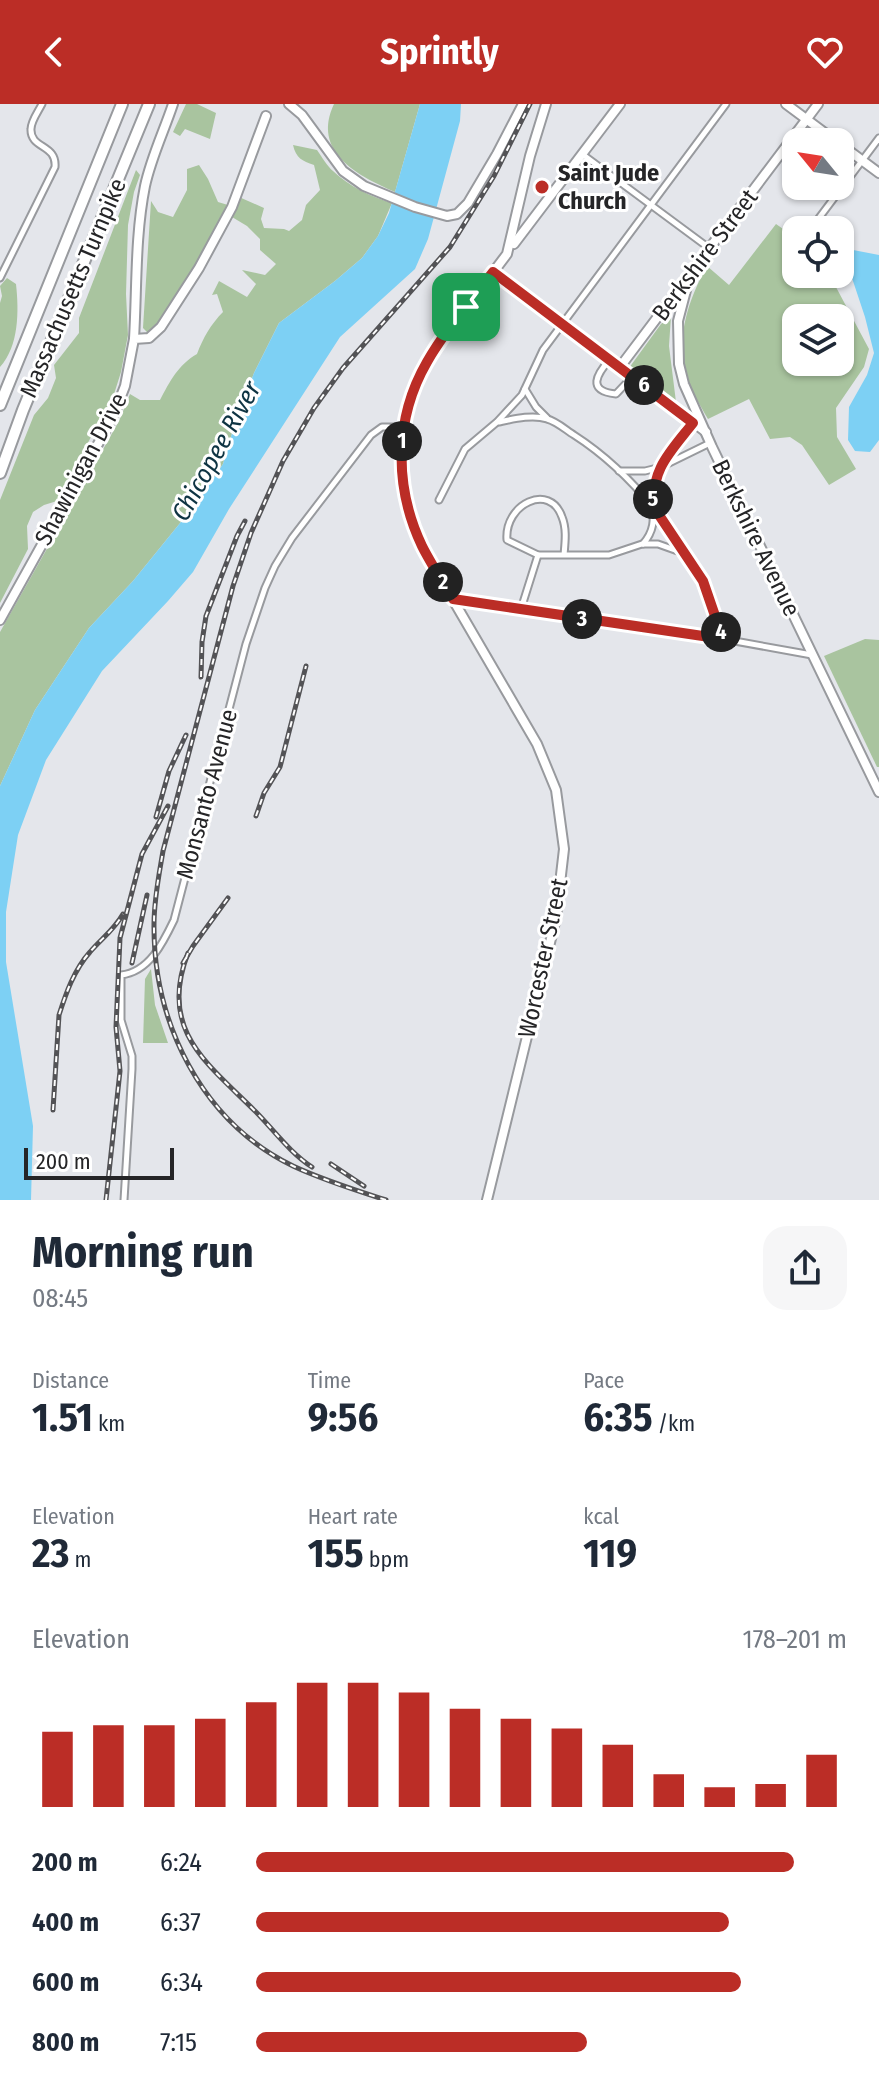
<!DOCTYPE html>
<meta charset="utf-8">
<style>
:root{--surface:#fff;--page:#f6f6f7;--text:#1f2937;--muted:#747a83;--accent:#bb2d26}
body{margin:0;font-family:"Fira Sans Condensed",sans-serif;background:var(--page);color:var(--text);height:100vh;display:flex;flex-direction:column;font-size:30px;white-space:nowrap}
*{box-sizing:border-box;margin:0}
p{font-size:26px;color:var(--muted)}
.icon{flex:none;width:44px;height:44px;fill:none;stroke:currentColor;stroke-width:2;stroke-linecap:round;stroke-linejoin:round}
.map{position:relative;height:1096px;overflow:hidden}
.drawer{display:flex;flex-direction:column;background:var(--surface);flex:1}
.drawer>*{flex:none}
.needle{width:52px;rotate:300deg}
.fabs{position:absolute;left:782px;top:24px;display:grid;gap:16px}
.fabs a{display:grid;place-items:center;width:72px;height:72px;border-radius:16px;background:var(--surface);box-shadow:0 2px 6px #0004;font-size:40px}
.scale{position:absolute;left:24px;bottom:20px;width:150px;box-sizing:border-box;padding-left:8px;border:4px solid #252527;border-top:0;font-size:22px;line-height:28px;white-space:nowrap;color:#252527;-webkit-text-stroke:6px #fff;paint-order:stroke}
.pin{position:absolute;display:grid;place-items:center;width:68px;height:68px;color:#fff;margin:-34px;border-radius:16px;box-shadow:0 4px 12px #0006}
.km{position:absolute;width:40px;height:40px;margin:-20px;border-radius:50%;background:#222;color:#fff;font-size:22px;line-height:40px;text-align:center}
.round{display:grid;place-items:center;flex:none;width:84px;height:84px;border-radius:24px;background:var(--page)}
.headline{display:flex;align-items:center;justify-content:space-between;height:136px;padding:0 32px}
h1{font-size:44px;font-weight:700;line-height:60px}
.figures{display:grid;grid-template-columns:repeat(3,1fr);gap:12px;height:136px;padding:8px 32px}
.figures div{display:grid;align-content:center}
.figures b{font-size:40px;font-weight:700}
.figures small{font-size:22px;font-weight:400}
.figures p{font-size:22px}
.chart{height:224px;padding:16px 32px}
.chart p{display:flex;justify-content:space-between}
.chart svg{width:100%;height:144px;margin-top:8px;stroke:var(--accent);stroke-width:6}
ul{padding:0 32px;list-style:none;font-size:26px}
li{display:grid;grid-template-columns:128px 96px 1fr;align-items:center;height:60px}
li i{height:20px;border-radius:10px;background:var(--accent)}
header{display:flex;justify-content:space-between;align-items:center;height:104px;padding:0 32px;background:var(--accent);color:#fff;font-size:36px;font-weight:700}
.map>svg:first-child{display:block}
</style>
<header><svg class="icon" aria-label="back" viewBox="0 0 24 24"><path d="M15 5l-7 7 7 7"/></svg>Sprintly<svg class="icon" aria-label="heart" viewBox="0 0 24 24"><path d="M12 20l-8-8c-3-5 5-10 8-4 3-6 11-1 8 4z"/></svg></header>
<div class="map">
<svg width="879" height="1096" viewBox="0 0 879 1096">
<rect width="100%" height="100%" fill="#e4e6eb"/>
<g fill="#a9c49f" fill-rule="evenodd">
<polygon points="186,0 197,0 216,9 210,35 185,25 180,32 173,28"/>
<path d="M334,0H420L395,88C358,72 311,48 334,0Z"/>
<path d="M293,41L317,46C322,53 327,62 333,67C349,82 371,93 392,99L378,132L362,154L335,177L279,219L254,269L236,316L223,360L198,397L133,477L89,524L35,606L0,682V528L119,317L130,290L140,296H160C170,277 178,261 197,250C203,234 211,220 223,208L217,190L212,191L219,177L247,193L256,180L242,166L265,171L276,160L260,146V135L247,122L232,113L239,93L264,104L261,115L264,124L284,125L289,127L302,116L306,101L320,86L314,61C302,57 296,54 293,41Z"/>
<path d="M199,61L208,75L218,98L228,101C209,139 179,200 148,229L143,224L151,97L158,108L173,113L187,86V65Z"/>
<polygon points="136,66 140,71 134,88 128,121 126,190 128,231 121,268 109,306 91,333 57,397 44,401 33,408 27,422 28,445 0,499 0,396 34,311 48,294 56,274 54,261 79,229 79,214"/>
<path d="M776,120L796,134V170H829L869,245L864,263L836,304L837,333L856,365L829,381L802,341L790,333L770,335L749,295L708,315C701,303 693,290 688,276C674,238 688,196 707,162L729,181ZM796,214H840V258H796Z"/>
<path d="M7,174L16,180C19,207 19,242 0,263V199L2,192L0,182Z"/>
<polygon points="671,212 669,242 676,298 629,264 661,220"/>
<polygon points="865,535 879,536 879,663 877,663 824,552"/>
<polygon points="151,865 155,901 168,939 143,939 145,875"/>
</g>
<g fill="#7dd0f4">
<polygon points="420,0 461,0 460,17 428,135 415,165 340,233 229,405 193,468 168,497 102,567 46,656 18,731 6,808 6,858 33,1022 31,1096 0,1096 0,682 35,606 89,524 133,477 198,397 223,360 236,316 254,269 279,219 335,177 362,154 378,132 389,109"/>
<polygon points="848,145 879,151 879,336 870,348 855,347 848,336 849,303 867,271 874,249 865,213 850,168"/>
</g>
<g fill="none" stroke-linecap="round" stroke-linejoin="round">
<defs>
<g id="street">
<polyline points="582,50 709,144"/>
<polyline points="813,122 879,34"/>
<path d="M0,174L55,63C57,40 30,45 31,25C31,17 38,8 42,0"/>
<path d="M610,255C597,270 586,287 616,290L632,273"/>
<polyline points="525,285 536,303 547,314"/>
<path d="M499,318C513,315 533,310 547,315C556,317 566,326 574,331C638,372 707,460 723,535"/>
<polyline points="619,367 645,367 661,363 693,317"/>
<polyline points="439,396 465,345 497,318 522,291 543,246 726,0"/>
<path d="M643,440C661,419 649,404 653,382C654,375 658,369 661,363L710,339"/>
<path d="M564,451C565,439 567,425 562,413C550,378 504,400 507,436L538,451H609L642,440H658L686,450"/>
<polyline points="453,495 718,534 812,551"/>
<polyline points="521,505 538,451"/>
<path d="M124,1096L132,965V952L121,916V871C149,868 163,839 174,816L246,540L265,484L275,462L292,434L371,331L382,323H404"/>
</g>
<g id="secondary">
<polyline points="289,0 302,11 343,67 364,82 415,103 447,112 457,110 468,99 497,50 523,0"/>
<polyline points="786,0 837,38"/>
<polyline points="840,40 879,69"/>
<polyline points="514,140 620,0"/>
<polyline points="493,168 706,328"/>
<polyline points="690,171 678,217 679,260 684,280 712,343 879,688"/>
<path d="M134,235C137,184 135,132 145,82C151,54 164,27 173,0"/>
<polyline points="620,263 818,0"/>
<polyline points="0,516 113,313 125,282 134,235 149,234 161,223 199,164 232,103 266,12"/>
<polyline points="487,1096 556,814 564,745 556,686 537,640 431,458 413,420 403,384 401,348 406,310 418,276 433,248 507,150 530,52 546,0"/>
</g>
<g id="highway">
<polyline points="0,301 122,0"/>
<polyline points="0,369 23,306 149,0"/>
</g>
</defs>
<use href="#street" stroke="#989a9e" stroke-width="9"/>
<use href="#secondary" stroke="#989a9e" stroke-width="12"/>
<use href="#highway" stroke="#989a9e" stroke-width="14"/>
<use href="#street" stroke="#fff" stroke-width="5"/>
<use href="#secondary" stroke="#fff" stroke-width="8"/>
<use href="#highway" stroke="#fff" stroke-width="10"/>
<defs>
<g id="rail">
<polyline points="201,573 202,538 206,512 237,432 245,417"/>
<polyline points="256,712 264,689 280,663 306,562"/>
<polyline points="156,713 169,667 186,631"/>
<path d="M188,849C158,926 207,959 255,1007C273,1025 290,1049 312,1063"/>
<polyline points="132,859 147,791"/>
<polyline points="183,859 193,842 228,794"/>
<path d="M53,1006L59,911C66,889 74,866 90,848C101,835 114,826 123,810"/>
<polyline points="331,1060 364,1082"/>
<polyline points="106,1096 120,967 116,923 120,834 142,750 168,702"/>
<path d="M386,1096C355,1086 323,1076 293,1062C202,1018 153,919 154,820C154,795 159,771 163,747L233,482L251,429L283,357L314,304L343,264L450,143L494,72L530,0"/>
</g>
</defs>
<use href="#rail" stroke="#535356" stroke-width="5"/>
<use href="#rail" stroke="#fff" stroke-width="2" stroke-dasharray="6" stroke-linecap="butt"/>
</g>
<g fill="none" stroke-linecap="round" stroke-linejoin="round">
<defs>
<path id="route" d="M493,168L693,319C671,347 649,367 655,405L703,477L723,535L453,495C443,478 431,460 422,442C394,383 394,315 427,258C445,226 471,197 493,168Z"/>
</defs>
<use href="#route" stroke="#fff" stroke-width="16"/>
<use href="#route" stroke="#bb2d26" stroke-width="10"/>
</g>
<circle fill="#bb2d26" stroke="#fff" stroke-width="3" cx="542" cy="83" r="8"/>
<g text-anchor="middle" stroke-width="6" stroke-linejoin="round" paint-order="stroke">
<g font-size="24" font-weight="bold" fill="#252527" stroke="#fff" text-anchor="start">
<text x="558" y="77">Saint Jude<tspan x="558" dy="28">Church</tspan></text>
</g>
<g font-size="24" fill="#252527" stroke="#fff">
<text transform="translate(705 151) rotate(-53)" y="8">Berkshire Street</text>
<text transform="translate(73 184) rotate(-67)" y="8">Massachusetts Turnpike</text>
<text transform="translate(81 365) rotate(-62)" y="8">Shawinigan Drive</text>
<text transform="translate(756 434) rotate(64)" y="8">Berkshire Avenue</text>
<text transform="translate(207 690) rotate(-75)" y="8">Monsanto Avenue</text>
<text transform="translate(543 854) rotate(-78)" y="8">Worcester Street</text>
</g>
<g font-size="26" font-style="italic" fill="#0e3443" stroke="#fff">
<text transform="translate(216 347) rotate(-61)" y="9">Chicopee River</text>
</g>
</g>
</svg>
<div class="fabs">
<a><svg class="needle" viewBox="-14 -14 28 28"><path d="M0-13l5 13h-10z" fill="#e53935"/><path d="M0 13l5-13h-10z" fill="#747a83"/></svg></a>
<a><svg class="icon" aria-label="locate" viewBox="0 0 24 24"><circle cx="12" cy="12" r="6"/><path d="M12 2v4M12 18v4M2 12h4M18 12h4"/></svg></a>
<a><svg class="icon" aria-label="layers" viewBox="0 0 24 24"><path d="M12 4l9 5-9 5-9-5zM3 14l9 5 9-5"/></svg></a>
</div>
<div class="scale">200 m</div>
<div class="pin" style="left:466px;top:203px;background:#1e9e55"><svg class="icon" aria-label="arrive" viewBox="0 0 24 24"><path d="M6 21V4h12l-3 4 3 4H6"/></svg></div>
<b class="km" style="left:402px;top:337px">1</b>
<b class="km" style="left:443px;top:478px">2</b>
<b class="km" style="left:582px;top:515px">3</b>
<b class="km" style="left:721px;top:528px">4</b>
<b class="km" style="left:653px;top:395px">5</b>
<b class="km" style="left:644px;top:281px">6</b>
</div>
<section class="drawer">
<div class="headline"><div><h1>Morning run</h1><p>08:45</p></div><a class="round"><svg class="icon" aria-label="share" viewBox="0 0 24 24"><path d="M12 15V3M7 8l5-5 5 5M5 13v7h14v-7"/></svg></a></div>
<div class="figures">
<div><p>Distance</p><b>1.51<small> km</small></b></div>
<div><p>Time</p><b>9:56</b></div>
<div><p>Pace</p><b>6:35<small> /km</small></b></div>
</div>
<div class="figures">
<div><p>Elevation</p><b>23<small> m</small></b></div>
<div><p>Heart rate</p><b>155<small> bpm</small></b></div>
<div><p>kcal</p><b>119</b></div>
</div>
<div class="chart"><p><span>Elevation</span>178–201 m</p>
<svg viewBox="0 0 160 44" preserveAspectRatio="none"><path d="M5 44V21M15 44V19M25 44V19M35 44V17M45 44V12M55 44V6M65 44V6M75 44V9M85 44V14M95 44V17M105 44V20M115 44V25M125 44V34M135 44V38M145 44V37M155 44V28"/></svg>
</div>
<ul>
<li><b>200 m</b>6:24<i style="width:91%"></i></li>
<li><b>400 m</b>6:37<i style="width:80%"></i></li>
<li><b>600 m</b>6:34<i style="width:82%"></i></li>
<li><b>800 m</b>7:15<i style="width:56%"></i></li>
</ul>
</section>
